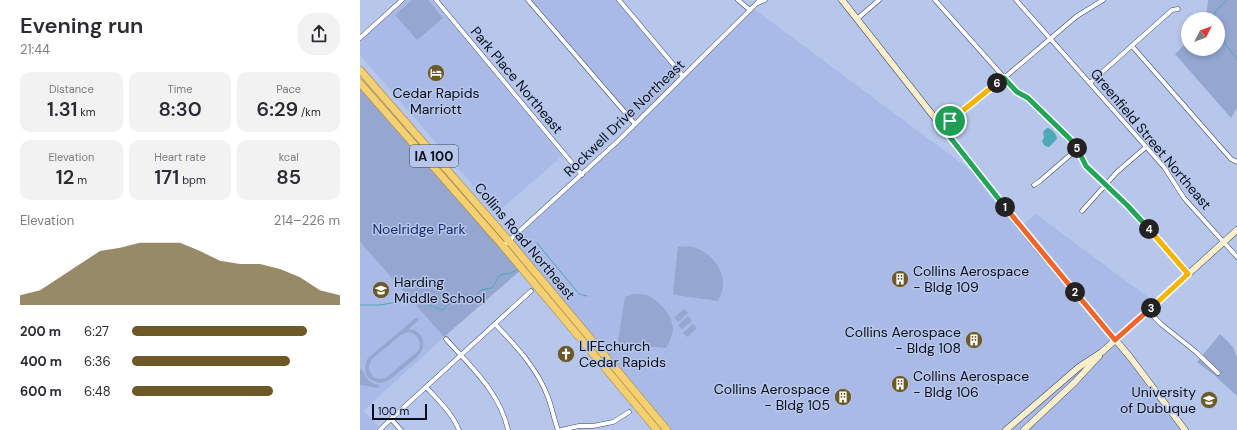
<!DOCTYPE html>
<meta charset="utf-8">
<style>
:root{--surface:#fff;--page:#f2f2f3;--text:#2b2b33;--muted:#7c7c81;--accent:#6c5927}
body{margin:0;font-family:"DM Sans",sans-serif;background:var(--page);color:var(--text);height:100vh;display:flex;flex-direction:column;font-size:15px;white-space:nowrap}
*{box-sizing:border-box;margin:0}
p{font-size:13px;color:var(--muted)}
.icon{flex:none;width:22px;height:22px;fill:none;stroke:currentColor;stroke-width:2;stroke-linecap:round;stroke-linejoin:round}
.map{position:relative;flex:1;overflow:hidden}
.panel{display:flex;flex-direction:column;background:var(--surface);width:360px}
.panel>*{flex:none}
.needle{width:26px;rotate:48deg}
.controls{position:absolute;left:821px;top:12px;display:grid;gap:8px}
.controls a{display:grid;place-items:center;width:44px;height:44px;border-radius:50%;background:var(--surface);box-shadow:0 2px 6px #0003;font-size:20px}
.scale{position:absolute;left:12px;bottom:10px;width:55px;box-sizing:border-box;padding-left:4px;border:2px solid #080d19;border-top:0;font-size:11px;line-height:14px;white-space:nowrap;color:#080d19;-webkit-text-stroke:3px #b7c7ec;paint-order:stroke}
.pin{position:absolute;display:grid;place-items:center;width:34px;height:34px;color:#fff;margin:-17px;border:2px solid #fff;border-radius:50%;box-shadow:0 1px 4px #0007}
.km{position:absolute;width:20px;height:20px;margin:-10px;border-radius:50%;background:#222;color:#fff;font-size:11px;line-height:20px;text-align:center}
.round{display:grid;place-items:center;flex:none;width:42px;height:42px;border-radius:16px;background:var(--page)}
.overview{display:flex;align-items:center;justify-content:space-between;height:68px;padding:0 20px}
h1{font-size:22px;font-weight:600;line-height:30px}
.figures{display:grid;grid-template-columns:repeat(3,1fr);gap:6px;height:68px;padding:4px 20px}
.figures div{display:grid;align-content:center;border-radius:10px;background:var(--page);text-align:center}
.figures b{font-size:20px;font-weight:600}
.figures small{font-size:11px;font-weight:400}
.figures p{font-size:11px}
.chart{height:112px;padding:8px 20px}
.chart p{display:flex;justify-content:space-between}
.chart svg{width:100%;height:72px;margin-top:4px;fill:var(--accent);opacity:.7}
ul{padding:0 20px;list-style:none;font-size:13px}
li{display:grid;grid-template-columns:64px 48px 1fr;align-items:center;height:30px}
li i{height:10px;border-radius:5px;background:var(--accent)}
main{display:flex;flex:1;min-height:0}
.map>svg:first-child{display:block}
</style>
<main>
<section class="panel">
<div class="overview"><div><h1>Evening run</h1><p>21:44</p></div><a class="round"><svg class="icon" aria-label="share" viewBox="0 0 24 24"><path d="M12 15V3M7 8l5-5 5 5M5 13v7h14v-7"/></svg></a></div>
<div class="figures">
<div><p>Distance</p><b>1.31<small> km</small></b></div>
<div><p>Time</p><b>8:30</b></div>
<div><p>Pace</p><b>6:29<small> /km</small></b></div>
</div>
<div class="figures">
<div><p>Elevation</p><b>12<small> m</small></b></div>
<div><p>Heart rate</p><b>171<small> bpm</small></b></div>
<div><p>kcal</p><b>85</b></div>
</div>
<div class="chart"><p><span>Elevation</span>214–226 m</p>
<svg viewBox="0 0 160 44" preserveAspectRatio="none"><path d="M0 44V38L10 35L20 27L30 19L40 11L50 9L60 6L70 6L80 6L90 11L100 17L110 19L120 19L130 22L140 27L150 35L160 38V44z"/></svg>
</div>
<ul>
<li><b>200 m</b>6:27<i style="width:84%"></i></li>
<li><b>400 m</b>6:36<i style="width:76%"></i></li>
<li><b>600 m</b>6:48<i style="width:68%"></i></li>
</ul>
</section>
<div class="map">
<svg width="877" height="430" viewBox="0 0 877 430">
<rect width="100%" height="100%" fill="#b7c7ec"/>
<g fill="#a9bae6">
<polygon points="46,0 72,0 137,77 134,81 137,78 202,156 137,213 0,55 0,41"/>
<polygon points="168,0 259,0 323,75 393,8 624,180 661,226 676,214 796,303 755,340 825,430 307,430 149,241 275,124"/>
<polygon points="0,242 84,337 3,411 18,425 16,430 0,430"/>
</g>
<g fill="#95a6d1" fill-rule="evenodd">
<polygon points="52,0 68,0 83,18 57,40 35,15"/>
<polygon points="848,0 877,0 877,108 871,118 815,54 828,41 828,49 858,49 858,19 846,19"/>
<polygon points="0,83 162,269 84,337 0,242"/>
<path d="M318,247C322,247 328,246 333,247C349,251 365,269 363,286C363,291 360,296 358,301L315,295L313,293Z"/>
<path d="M274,294C278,294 283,294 287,295C299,301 313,315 313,330C312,336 309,342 306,348L261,344L258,341L265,297Z"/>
<polygon points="324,309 328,313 318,322 314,318"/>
<polygon points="328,316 332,321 322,329 318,325"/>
<path d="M57,317L59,319L49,329C54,330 58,331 61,336C70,351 51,362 41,370C36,374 30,381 24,382C18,384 11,381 7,376C4,370 5,364 8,358ZM49,332C59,335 62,343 58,351L26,378L20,379L13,377L9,369V365L12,359L41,335Z"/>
<polygon points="333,324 337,328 327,337 323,333"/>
<polygon points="860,334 873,347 877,358 877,396 854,375 837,362"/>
<path d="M0,368C8,377 4,381 19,385V388L0,385Z"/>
</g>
<path fill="#4ea8b5" d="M687,128C692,128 697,135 697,139L689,147L685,146L682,142L684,137L683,132Z"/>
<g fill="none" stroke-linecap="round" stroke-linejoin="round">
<g stroke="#4ea8b5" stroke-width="1">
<polyline points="855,19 855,12 867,0"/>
<polyline points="858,28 866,45 877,59"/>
<polyline points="177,243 219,294 227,296"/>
<path d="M0,305H20L49,300L64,303L82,310C93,302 98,290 114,297L121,290L132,288L138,278L142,274H148L157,270"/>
</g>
<defs>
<g id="minor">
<polyline points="76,0 222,175"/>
<polyline points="168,0 275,124"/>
<polyline points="259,0 323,76"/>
<polyline points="378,0 390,10"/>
<polyline points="575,0 657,92 669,98 710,139 717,149 725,166 768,206 828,274"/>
<polyline points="656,0 804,167 824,198 877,257"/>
<polyline points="398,3 405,0"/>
<polyline points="497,19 519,0"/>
<polyline points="0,38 42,0"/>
<polyline points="772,46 871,159 877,162"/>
<polyline points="730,83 812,10 818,9"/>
<polyline points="583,127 644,78 717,16 743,0"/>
<polyline points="674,185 680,181 717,149"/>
<polyline points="722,211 757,172 786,147"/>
<polyline points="143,246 258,141 400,0"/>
<polyline points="788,311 801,324 836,352 858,373"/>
<path d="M135,324C156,346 177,368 188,397C192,408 194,419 198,430"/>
<path d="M86,339C110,366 140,392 148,430"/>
<path d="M66,387C78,400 92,413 99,430"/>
<polyline points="31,419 41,430"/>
<polyline points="20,430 31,419 171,291"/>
<polyline points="201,430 219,426 233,426 253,422 269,412"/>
</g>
<g id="secondary">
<polyline points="482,0 671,240 770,357 825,430"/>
<polyline points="646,430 719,367 742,352 877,230"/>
<polyline points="664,430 715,382 739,356"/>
</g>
<g id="trunk">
<polyline points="0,70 149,241 307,430"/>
<polyline points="0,83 143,246 297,430"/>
</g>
</defs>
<use href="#minor" stroke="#3f4b6b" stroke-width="5"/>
<use href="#secondary" stroke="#3f4b6b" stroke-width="7"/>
<use href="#trunk" stroke="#a0853b" stroke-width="8"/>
<use href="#minor" stroke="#fff" stroke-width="4"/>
<use href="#secondary" stroke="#fbeeca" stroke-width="6"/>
<use href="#trunk" stroke="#f4d072" stroke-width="7"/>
</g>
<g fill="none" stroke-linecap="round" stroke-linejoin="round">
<defs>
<polyline id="split-1" points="590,121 582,127 645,207"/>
<polyline id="split-2" points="645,207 715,292"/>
<polyline id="split-3" points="715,292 755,340 791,308"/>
<polyline id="split-4" points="789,229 828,274 791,308"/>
<polyline id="split-5" points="717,148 726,166 768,206 789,229"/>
<polyline id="split-6" points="637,83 644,78 657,92 668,98 710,139 717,148"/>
<polyline id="split-7" points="590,121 637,83"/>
</defs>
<use href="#split-1" stroke="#fff" stroke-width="8"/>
<use href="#split-2" stroke="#fff" stroke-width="8"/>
<use href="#split-3" stroke="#fff" stroke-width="8"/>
<use href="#split-4" stroke="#fff" stroke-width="8"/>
<use href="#split-5" stroke="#fff" stroke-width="8"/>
<use href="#split-6" stroke="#fff" stroke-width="8"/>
<use href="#split-7" stroke="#fff" stroke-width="8"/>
<use href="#split-1" stroke="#22a559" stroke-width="5"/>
<use href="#split-2" stroke="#f0652b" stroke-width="5"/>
<use href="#split-3" stroke="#f0652b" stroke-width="5"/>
<use href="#split-4" stroke="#f5b400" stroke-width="5"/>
<use href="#split-5" stroke="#22a559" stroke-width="5"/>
<use href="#split-6" stroke="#22a559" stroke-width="5"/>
<use href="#split-7" stroke="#f5b400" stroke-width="5"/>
</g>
<defs>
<symbol id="hotel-disc" viewBox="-11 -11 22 22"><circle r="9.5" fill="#6c5927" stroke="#b7c7ec"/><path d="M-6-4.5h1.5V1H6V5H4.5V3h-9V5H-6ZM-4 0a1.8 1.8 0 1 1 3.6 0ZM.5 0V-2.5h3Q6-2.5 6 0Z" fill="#fff"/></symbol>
<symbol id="building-disc" viewBox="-11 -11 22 22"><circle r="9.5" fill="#6c5927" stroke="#b7c7ec"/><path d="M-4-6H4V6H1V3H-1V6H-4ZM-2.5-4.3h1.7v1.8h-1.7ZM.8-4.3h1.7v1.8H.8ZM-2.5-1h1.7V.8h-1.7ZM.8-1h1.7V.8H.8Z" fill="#fff"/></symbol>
<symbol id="school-disc" viewBox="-11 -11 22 22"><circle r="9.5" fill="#6c5927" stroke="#b7c7ec"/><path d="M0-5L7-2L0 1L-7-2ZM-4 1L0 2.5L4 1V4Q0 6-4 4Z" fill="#fff"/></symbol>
<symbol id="church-disc" viewBox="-11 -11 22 22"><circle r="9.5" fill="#6c5927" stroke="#b7c7ec"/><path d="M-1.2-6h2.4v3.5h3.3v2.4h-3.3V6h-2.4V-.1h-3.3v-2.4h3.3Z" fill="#fff"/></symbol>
</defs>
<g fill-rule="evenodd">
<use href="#hotel-disc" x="66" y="63" width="20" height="20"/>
<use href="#building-disc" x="530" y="269" width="20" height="20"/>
<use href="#school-disc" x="11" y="280" width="20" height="20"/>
<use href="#building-disc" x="604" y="330" width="20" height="20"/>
<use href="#church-disc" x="196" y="344" width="20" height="20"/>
<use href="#building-disc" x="530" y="374" width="20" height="20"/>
<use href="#building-disc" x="473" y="387" width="20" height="20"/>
<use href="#school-disc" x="839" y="390" width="20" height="20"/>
</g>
<g text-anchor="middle" stroke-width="3" stroke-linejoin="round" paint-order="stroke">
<rect fill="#b7c7ec" stroke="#3c4558" stroke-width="1" x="50" y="145" width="48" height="22" rx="3"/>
<g font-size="13" font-weight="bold" fill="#080d19">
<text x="74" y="161">IA 100</text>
</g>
<g font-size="14" fill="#080d19" stroke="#b7c7ec">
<text transform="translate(157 80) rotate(50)" y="5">Park Place Northeast</text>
<text transform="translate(264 118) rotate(-44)" y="5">Rockwell Drive Northeast</text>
<text transform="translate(791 139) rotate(50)" y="5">Greenfield Street Northeast</text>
<text transform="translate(165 241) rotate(50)" y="5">Collins Road Northeast</text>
</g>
<g font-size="14" fill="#080d19" stroke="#b7c7ec" text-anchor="start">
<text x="76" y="98" text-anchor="middle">Cedar Rapids<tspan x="76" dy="16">Marriott</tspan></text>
<text x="553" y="276">Collins Aerospace<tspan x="553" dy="16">- Bldg 109</tspan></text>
<text x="34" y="287">Harding<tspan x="34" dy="16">Middle School</tspan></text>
<text x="601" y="337" text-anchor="end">Collins Aerospace<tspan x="601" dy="16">- Bldg 108</tspan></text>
<text x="219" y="351">LIFEchurch<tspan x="219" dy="16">Cedar Rapids</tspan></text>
<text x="553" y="381">Collins Aerospace<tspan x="553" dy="16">- Bldg 106</tspan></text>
<text x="470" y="394" text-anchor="end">Collins Aerospace<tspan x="470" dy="16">- Bldg 105</tspan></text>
<text x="836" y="397" text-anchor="end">University<tspan x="836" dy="16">of Dubuque</tspan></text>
</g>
<g font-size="14" fill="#192b6d" stroke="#b7c7ec">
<text x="59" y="234">Noelridge Park</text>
</g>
</g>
</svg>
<div class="controls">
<a><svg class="needle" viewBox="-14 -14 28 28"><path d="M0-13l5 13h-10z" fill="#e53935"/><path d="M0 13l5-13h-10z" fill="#7c7c81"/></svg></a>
</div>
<div class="scale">100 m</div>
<div class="pin" style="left:590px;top:121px;background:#1e9e55"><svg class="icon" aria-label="arrive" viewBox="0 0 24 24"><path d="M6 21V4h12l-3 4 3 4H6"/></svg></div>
<b class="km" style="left:645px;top:207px">1</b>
<b class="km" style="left:715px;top:292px">2</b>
<b class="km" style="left:791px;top:308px">3</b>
<b class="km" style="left:789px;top:229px">4</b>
<b class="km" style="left:717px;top:148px">5</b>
<b class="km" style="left:637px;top:83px">6</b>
</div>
</main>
